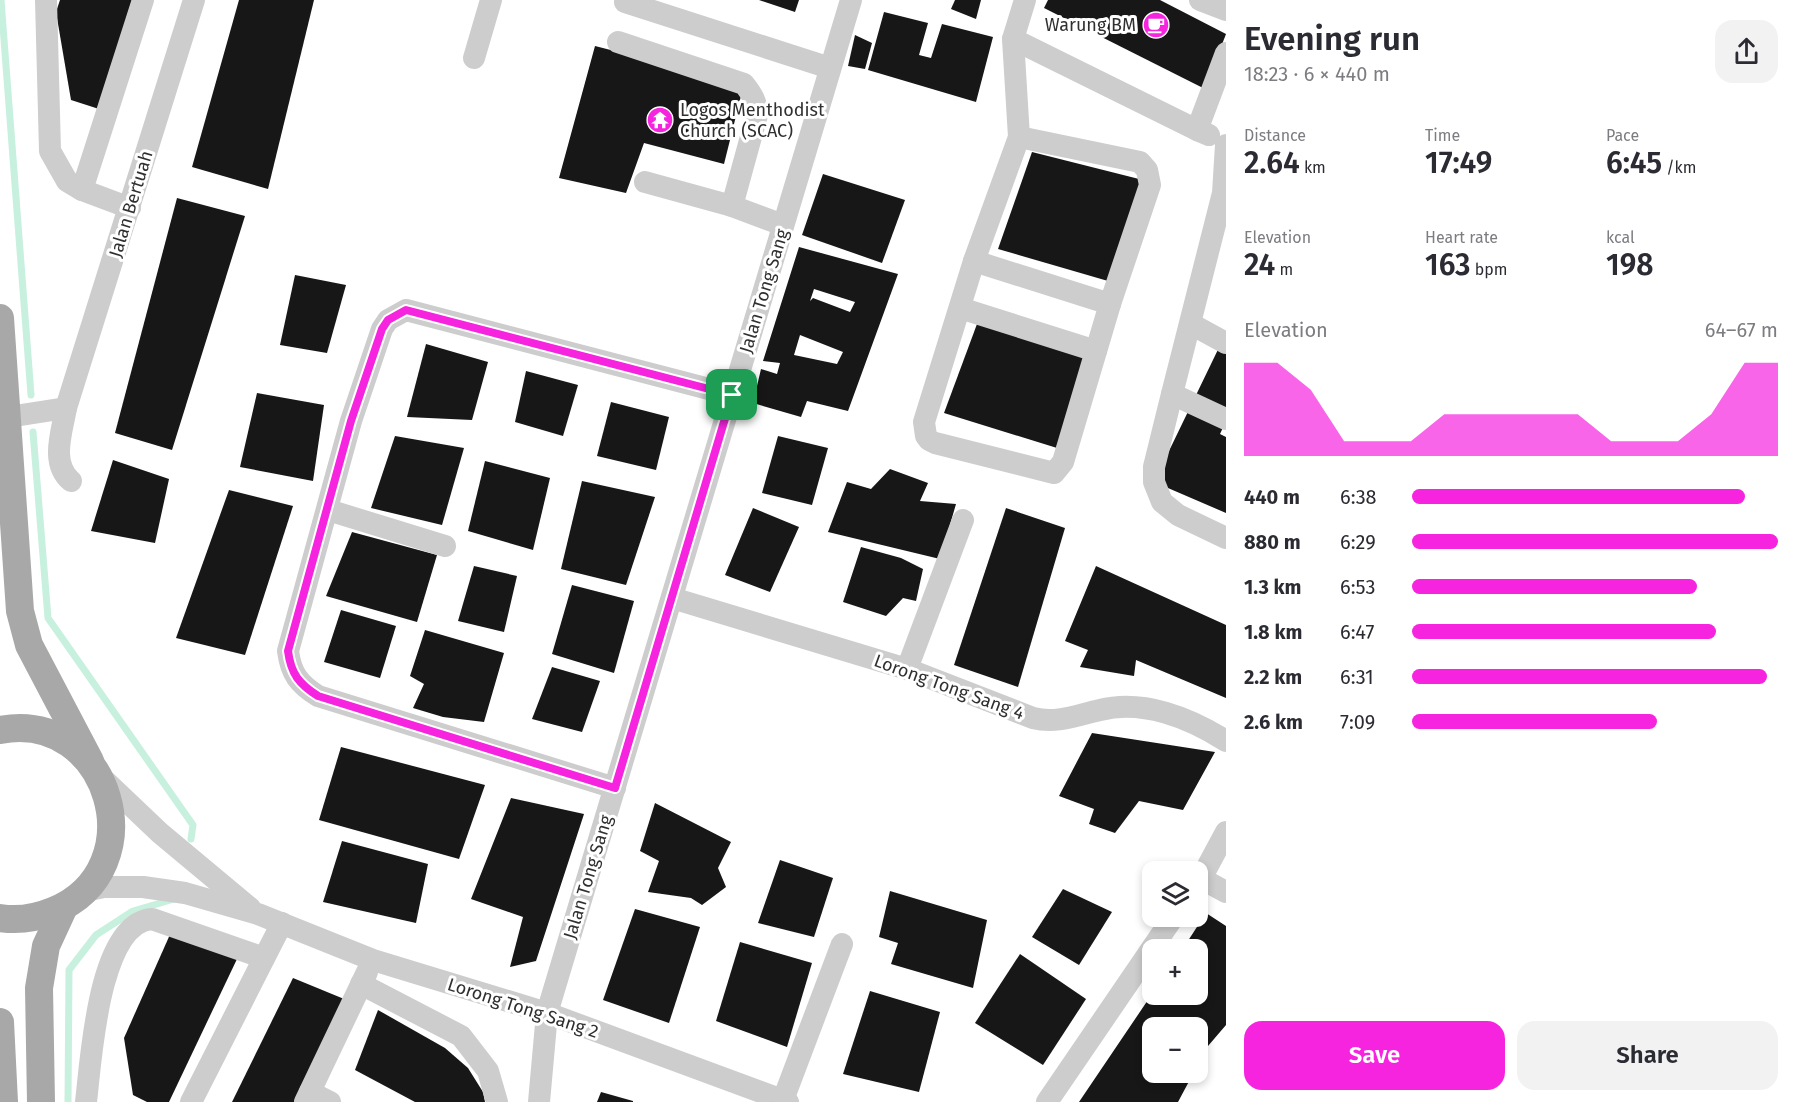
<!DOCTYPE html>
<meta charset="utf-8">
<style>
:root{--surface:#fff;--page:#f2f2f3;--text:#2b2b33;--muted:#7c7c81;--accent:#f624df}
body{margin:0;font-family:"Fira Sans",sans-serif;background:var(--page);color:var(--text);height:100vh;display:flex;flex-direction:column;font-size:22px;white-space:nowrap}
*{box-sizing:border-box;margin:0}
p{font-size:20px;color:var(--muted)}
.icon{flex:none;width:33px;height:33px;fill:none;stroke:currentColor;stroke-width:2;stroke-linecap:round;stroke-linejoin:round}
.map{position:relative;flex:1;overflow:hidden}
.side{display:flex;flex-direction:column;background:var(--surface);width:570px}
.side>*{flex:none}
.fabs{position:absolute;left:1142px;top:861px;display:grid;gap:12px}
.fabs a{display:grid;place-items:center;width:66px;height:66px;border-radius:12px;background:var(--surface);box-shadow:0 3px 9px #0003;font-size:30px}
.pin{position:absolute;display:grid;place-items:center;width:51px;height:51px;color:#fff;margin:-26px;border-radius:12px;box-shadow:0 3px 9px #0006}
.round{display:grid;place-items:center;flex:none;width:63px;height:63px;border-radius:18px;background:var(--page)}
.summary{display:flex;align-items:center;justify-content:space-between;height:102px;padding:0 18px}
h1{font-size:33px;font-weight:600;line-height:45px}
.metrics{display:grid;grid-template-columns:repeat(3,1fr);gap:9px;height:102px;padding:6px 18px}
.metrics div{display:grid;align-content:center}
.metrics b{font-size:30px;font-weight:600}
.metrics small{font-size:16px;font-weight:400}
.metrics p{font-size:16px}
.chart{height:168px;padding:12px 18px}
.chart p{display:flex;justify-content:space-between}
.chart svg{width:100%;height:108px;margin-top:6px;fill:var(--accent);opacity:.7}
.primary-button{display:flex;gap:12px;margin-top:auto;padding:12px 18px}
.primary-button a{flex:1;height:69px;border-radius:18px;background:var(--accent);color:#fff;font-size:24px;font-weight:600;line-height:69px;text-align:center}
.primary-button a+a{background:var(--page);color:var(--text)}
ul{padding:0 18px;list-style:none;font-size:20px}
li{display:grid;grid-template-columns:96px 72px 1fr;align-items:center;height:45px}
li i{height:15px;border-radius:8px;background:var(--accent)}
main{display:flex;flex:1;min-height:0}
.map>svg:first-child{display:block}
</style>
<main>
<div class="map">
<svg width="1226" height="1102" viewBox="0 0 1226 1102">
<rect width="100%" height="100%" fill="#fff"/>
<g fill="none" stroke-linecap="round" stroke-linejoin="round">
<g stroke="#c8f0df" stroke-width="7">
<polyline points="1,0 31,395"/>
<polyline points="33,432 48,618 193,825 191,839"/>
<polyline points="68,1102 69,970 96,935 133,911 174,899"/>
</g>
</g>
<g fill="#171717" fill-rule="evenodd">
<polygon points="60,0 132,0 99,109 71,100 56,12"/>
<polygon points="239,0 314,0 268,189 192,167"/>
<polygon points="759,0 799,0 795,12"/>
<polygon points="955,0 981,0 976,19 951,9"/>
<polygon points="1048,0 1160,0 1226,34 1205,89 1044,8"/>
<polygon points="884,12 928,23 919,55 931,58 942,24 993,37 976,102 868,70"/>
<polygon points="855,35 872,43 865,69 848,66"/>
<polygon points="595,46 744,84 724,164 644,143 626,193 559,178"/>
<polygon points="1032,152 1143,180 1108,281 998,249"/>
<polygon points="823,174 905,200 882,263 802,235"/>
<polygon points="177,198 245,216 172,450 115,433"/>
<path d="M799,247L898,274L848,411L807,401L801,417L753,403L761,369L777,374L780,363L763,361ZM814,289L855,302L850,312L813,298L810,301ZM800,335L843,352L837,364L794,355Z"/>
<polygon points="295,275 346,285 327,353 280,345"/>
<polygon points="977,324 1087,353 1057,448 944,413"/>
<polygon points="1226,333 1226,421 1220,434 1226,437 1226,513 1154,482"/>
<polygon points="426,344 488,362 472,420 407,417"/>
<polygon points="526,371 578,385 563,436 515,422"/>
<polygon points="257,393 324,405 313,481 240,467"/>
<polygon points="611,402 669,417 656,470 597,456"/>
<polygon points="395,436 464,448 442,525 371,508"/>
<polygon points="778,436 828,448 812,505 762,493"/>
<polygon points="113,460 169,479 155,543 91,531"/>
<polygon points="485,461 550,478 533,550 468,531"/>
<polygon points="890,469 928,483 920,501 956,504 940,559 828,532 847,482 871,489"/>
<polygon points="582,481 655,497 626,585 561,569"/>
<polygon points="229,490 293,506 245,655 176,638"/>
<polygon points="753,508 799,527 770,592 725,575"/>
<polygon points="1006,508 1065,528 1018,687 954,665"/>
<polygon points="352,532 437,555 417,622 326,596"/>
<polygon points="861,547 901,558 923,569 916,601 903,598 886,616 843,602"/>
<polygon points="474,566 517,576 504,632 458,621"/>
<polygon points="1096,566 1226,625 1226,698 1136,660 1134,676 1080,667 1088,650 1065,641"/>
<polygon points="572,585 634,601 614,673 552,654"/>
<polygon points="341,610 396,626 380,678 324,662"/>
<polygon points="425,630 504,653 484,722 443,717 413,708 424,684 410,676"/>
<polygon points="552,667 600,681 582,732 532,719"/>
<polygon points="1092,733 1215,752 1183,810 1139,801 1115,833 1089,824 1094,809 1059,796"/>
<polygon points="341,747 485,785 459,859 319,820"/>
<polygon points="511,798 584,814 536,961 510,967 523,917 471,899"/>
<polygon points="655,803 731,842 718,868 726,887 702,905 691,898 648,892 659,861 640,851"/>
<polygon points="342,841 428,864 416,923 323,902"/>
<polygon points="780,860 833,878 814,937 758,923"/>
<polygon points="1063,889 1112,912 1079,965 1032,937"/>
<polygon points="890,891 987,920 973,988 891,964 898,943 879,937"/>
<polygon points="635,909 700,927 669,1023 603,1000"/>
<polygon points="1206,913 1226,926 1226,1025 1208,1046 1197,1067 1197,1028 1152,1028 1152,1072 1194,1072 1178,1102 1079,1102 1152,994 1197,994 1197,950 1182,950"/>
<polygon points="172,930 237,959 169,1102 147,1102 133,1095 124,1038"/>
<polygon points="740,942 812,963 787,1047 716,1021"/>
<polygon points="1020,954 1086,999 1043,1065 975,1023"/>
<polygon points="293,978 349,1001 302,1102 232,1102"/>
<polygon points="870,991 940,1012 919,1092 843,1074"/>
<polygon points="378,1010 445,1048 468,1068 483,1092 485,1102 415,1102 355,1070"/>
<polygon points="601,1092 633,1101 633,1102 597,1102"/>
</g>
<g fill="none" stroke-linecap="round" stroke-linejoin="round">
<g stroke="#cdcdcd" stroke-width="22">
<polyline points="46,0 50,151 67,181 82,190 130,208"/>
<polyline points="1200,0 1226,10"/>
<polyline points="625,2 830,68"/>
<polyline points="1013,39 1197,130"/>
<path d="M618,42L744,84C752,94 757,102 757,115L732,206"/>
<polyline points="474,58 491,0"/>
<polyline points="1209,135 1197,130 1226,53"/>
<polyline points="1019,137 1140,162 1147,170 1150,185 1110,304 1063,462 1054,473 935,443 929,440 926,436 924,422 974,261 1019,137 1013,39 1025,0"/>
<polyline points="1226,145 1223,193 1172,394 1154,467 1154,482 1162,502 1178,515 1226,538"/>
<polyline points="645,182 732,206 783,225"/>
<polyline points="82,190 143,0"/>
<polyline points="974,261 1110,304"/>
<polyline points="960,308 1096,351"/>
<polyline points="1191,324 1226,343"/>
<polyline points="1172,394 1226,419"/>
<polyline points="8,417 66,408"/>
<path d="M71,481C50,463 62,432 66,408L194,0"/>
<polyline points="328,510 445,546"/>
<path d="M672,598L907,669L1033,718C1057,724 1077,715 1100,710C1143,699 1190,718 1226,741"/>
<polyline points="907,669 963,520"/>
<polyline points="100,776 160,833 250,908"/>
<path d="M615,788L318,696C299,684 291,674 288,651L351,421L382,329L388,320L406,310L732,395"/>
<polyline points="1202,879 1226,892"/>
<polyline points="1197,886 1226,832"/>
<polyline points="85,891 104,887 143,887 185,893 258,914 373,960 547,1013 788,1102"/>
<polyline points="361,984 461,1036 488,1071 497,1102"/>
<polyline points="310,1092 330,1102"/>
<polyline points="783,1100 842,944"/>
<path d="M86,1102C91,1061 98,923 152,919L264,958"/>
<polyline points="191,1102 282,923"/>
<polyline points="305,1102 367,972"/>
<polyline points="539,1102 547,1013 851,0"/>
<polyline points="1047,1102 1174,916"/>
</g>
<g stroke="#a8a8a8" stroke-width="28">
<polyline points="0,318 20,611 29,645 90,761"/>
<path d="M0,730C110,709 157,869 53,911C36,918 19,921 0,918"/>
<polyline points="0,1022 4,1102"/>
<polyline points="41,1102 39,988 46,946 64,907"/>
</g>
</g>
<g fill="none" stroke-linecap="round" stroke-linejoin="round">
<defs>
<path id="route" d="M406,310L732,395L615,788L318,696C299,684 291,674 288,651L351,421L382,329L388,320Z"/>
</defs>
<use href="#route" stroke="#fff" stroke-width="12"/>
<use href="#route" stroke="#f624df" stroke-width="8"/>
</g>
<defs>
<symbol id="cafe-disc" viewBox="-11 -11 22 22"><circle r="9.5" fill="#f624df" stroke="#fff"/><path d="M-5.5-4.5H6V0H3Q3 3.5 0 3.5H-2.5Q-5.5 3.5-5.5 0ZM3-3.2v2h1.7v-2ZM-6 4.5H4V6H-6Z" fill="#fff"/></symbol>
<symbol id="temple-disc" viewBox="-11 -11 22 22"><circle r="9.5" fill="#f624df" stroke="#fff"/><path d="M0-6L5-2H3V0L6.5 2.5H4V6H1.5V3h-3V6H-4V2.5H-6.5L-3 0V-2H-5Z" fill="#fff"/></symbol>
</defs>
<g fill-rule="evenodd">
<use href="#cafe-disc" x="1141" y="10" width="30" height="30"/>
<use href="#temple-disc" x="645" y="105" width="30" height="30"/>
</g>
<g text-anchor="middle" stroke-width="6" stroke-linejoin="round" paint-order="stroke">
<g font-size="18" fill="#303030" stroke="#fff" text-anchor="end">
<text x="1136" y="31">Warung BM</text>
<text x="680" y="116" text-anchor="start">Logos Menthodist<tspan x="680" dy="21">Church (SCAC)</tspan></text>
</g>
<g font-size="18" fill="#303030" stroke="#fff">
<text transform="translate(131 204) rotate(-73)" y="6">Jalan Bertuah</text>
<text transform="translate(764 291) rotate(-73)" y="6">Jalan Tong Sang</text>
<text transform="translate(949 687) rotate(20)" y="6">Lorong Tong Sang 4</text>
<text transform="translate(588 877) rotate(-73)" y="6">Jalan Tong Sang</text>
<text transform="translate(523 1008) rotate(18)" y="6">Lorong Tong Sang 2</text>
</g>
</g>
</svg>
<div class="fabs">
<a><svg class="icon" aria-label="layers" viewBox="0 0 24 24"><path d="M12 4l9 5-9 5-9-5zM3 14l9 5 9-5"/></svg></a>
<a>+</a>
<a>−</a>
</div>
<div class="pin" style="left:732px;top:395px;background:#1e9e55"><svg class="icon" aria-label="arrive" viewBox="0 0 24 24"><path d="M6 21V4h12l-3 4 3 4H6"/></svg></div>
</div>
<section class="side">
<div class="summary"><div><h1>Evening run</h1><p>18:23 · 6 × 440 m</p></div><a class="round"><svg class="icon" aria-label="share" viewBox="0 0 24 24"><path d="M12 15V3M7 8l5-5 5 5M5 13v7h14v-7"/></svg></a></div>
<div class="metrics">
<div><p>Distance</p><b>2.64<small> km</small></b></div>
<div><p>Time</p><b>17:49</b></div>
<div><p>Pace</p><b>6:45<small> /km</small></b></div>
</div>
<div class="metrics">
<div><p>Elevation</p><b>24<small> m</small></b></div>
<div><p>Heart rate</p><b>163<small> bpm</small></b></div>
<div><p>kcal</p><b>198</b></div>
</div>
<div class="chart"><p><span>Elevation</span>64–67 m</p>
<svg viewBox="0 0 160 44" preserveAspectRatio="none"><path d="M0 44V6L10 6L20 17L30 38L40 38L50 38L60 27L70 27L80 27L90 27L100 27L110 38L120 38L130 38L140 27L150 6L160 6V44z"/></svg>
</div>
<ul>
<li><b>440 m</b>6:38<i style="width:91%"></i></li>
<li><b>880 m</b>6:29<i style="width:100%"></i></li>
<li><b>1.3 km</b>6:53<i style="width:78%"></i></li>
<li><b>1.8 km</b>6:47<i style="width:83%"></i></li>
<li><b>2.2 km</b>6:31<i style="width:97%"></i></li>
<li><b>2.6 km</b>7:09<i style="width:67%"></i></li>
</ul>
<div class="primary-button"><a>Save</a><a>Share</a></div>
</section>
</main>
